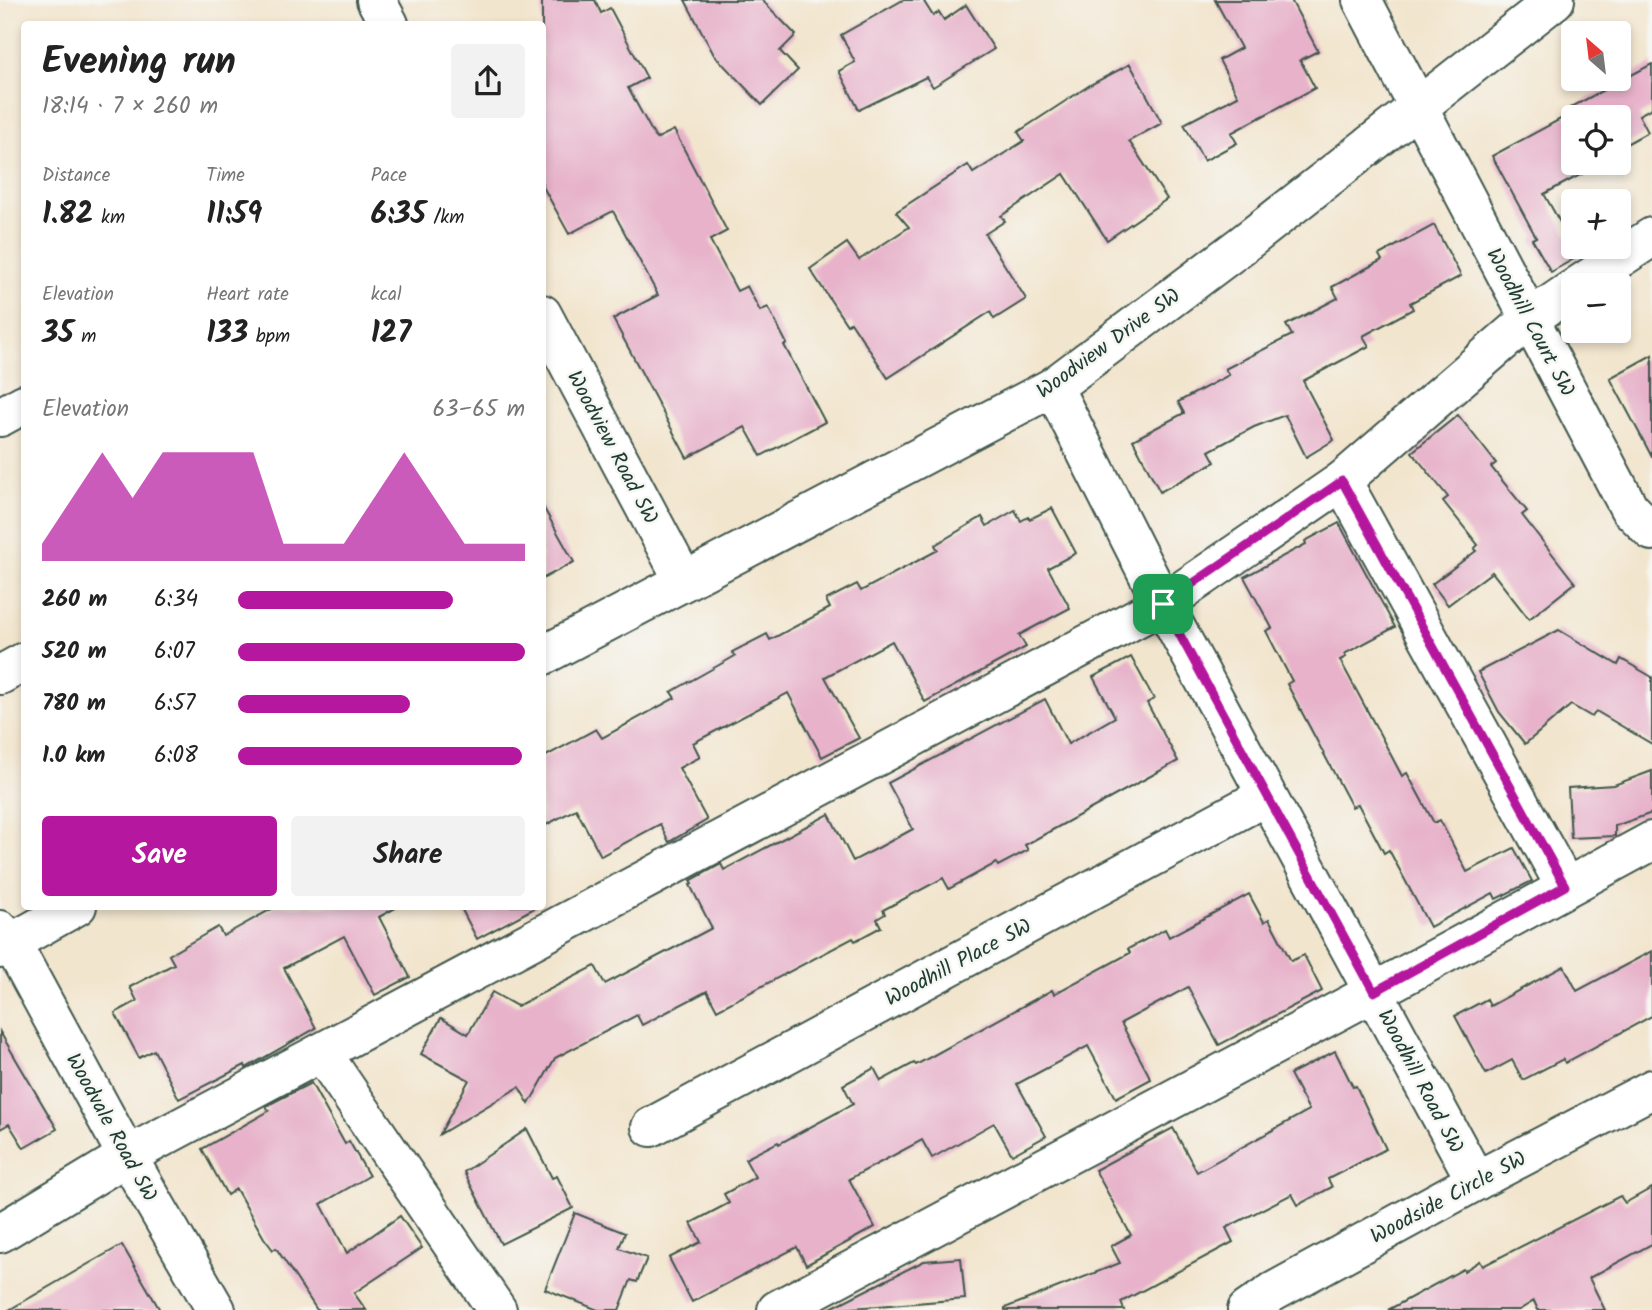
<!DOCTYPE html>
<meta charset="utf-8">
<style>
:root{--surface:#fff;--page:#f2f2f2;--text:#222;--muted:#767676;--accent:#b5179e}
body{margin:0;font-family:Kalam,sans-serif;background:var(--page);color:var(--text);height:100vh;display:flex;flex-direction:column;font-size:26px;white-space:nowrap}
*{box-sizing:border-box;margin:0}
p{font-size:23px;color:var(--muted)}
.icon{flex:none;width:38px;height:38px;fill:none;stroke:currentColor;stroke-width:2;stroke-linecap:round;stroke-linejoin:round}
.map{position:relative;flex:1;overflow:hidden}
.drawer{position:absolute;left:21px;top:21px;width:525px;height:889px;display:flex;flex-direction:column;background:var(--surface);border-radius:7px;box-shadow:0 4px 10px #0003}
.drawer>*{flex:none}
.needle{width:46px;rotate:332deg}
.buttons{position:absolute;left:1561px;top:21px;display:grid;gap:14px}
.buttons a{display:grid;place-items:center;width:70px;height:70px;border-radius:7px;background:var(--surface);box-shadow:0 4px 10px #0003;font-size:35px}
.pin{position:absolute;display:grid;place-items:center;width:60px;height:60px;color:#fff;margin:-30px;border-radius:14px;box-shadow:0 4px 10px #0006}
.round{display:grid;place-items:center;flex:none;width:74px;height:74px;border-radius:7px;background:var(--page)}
.headline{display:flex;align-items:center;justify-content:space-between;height:119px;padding:0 21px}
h1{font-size:38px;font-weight:600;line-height:52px}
.stats{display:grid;grid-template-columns:repeat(3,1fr);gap:10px;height:119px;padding:7px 21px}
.stats div{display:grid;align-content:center}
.stats b{font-size:30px;font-weight:600}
.stats small{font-size:19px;font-weight:400}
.stats p{font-size:19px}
.chart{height:196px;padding:14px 21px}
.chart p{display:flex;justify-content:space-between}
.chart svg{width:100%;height:126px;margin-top:7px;fill:var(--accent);opacity:.7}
.button{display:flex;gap:14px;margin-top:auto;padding:14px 21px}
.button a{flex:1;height:80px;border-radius:7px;background:var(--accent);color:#fff;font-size:28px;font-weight:600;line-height:80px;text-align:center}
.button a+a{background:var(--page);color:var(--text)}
ul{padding:0 21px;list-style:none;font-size:23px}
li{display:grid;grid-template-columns:112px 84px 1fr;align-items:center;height:52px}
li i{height:18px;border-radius:9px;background:var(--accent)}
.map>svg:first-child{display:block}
</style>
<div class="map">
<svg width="1652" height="1310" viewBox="0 0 1652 1310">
<rect width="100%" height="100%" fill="#f6f6f2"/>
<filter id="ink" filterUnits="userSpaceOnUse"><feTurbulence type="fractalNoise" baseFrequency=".0143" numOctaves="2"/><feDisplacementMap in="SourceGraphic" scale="14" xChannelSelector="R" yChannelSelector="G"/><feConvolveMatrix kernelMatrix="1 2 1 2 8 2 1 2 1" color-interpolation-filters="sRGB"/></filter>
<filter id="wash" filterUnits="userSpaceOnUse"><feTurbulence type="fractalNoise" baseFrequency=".00686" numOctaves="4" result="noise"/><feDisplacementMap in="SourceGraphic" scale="28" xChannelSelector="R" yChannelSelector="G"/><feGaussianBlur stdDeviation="1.57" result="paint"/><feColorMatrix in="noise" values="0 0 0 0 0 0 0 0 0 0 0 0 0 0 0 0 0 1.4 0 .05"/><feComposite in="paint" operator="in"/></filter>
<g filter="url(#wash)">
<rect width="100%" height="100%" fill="#f2e5ce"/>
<g id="blocks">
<g fill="#e7b2ca">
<polygon points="542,0 595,0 601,13 610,8 647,78 628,88 656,139 674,130 727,231 710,240 737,291 747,286 760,311 768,307 787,344 784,345 825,422 761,456 745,427 687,458 613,319 658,295 613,211 569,234 542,185"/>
<polygon points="685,0 762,0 796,35 780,51 798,70 762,105 714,55"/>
<polygon points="903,0 923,0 933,16 939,12 944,20 966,5 994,49 933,87 926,77 859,110 839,71 855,62 841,35"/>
<polygon points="1215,0 1291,0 1318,51 1300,60 1315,88 1231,133 1237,143 1204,161 1184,124 1238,96 1219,60 1241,48"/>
<polygon points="1130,64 1162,123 1129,141 1167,199 1107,240 1064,174 1001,216 1005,221 985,234 1026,299 994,319 990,312 888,378 851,322 847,325 810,269 847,243 859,260 909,227 896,212 968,165 973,173 1024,141 1018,132 1090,85"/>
<polygon points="1652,64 1652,108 1639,115 1648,132 1619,148 1619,117 1573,117 1573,163 1598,163 1599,165 1544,194 1579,256 1551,272 1532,239 1536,237 1492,156 1568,115 1566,110"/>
<polygon points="1434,225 1461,276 1410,303 1413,309 1363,336 1369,346 1303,381 1334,440 1306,457 1285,415 1254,427 1209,451 1215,462 1160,492 1133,440 1184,413 1178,402 1229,375 1225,369 1292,335 1286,325 1338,298 1332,287 1382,260 1379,255"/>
<polygon points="1652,355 1652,457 1610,378"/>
<polygon points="1458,415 1496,463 1491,467 1527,511 1522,515 1575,583 1529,619 1492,572 1448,605 1432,584 1476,551 1474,549 1478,545 1443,501 1448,497 1412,452"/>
<polygon points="542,505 574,562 542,579"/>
<polygon points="1052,508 1076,553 1048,568 1070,608 1019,635 1026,647 925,702 892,641 825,677 859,738 822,757 788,693 693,743 700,757 679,768 707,820 669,842 660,824 601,856 576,809 542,827 542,758 596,729 602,738 675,698 671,692 735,656 732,652 767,634 770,640 830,608 826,600 857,584 861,591 938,550 935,545 982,517 987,526 1015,510 1021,521 1028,517 1030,519"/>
<polygon points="1339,523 1395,627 1344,654 1346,657 1340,660 1375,725 1402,776 1407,773 1434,823 1440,820 1467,872 1514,848 1532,881 1496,899 1493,893 1430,927 1389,850 1384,853 1358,804 1352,807 1316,739 1287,684 1292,681 1266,631 1272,628 1244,577 1306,544 1305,541"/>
<polygon points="1559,630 1618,665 1621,659 1652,677 1652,744 1596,711 1592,717 1571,705 1525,744 1499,712 1478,672"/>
<polygon points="1131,657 1154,699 1147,703 1178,761 1025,845 1028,850 998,866 996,863 949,889 943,878 883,910 885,914 877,919 881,927 855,941 853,938 717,1010 707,991 642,1025 637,1015 555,1058 529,1104 519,1087 440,1134 469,1080 421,1054 441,1018 468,1034 492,992 517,1006 595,966 605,984 672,949 712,928 690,885 692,884 690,881 721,864 724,870 829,814 853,861 878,848 913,829 888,783 1045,699 1068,744 1115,717 1093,677"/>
<polygon points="1652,771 1652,813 1615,826 1615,836 1571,838 1568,788 1614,785"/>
<polygon points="1249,894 1264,922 1269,919 1291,961 1304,955 1322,991 1219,1045 1188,987 1121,1023 1151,1079 1116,1098 1088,1046 1017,1084 1046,1136 1012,1155 994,1123 932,1158 922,1140 849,1179 875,1227 806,1265 797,1247 692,1302 669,1258 701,1242 691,1223 729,1203 724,1194 755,1177 745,1159 778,1142 779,1144 853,1104 843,1085 874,1068 881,1081 914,1063 916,1065 1052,990 1054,994 1130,953 1128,949 1165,929 1169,937"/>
<polygon points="277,906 399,906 379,917 410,977 375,995 344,936 284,968 316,1028 246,1068 245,1065 179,1099 154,1050 139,1058 115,1013 137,1001 130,987 174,964 169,955 218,927 223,936"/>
<polygon points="460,906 538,906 477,939"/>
<polygon points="1652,951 1652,1016 1565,1063 1563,1059 1523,1080 1512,1060 1486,1074 1455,1016 1487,999 1490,1006 1564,966 1577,991"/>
<polygon points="0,1032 57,1129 24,1148 9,1124 0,1129"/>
<polygon points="1335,1051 1353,1087 1356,1086 1386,1149 1328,1179 1332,1187 1298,1205 1292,1194 1226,1228 1233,1242 1121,1302 1124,1310 1005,1310 1005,1308 1120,1263 1111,1246 1131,1235 1095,1170 1173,1128 1197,1172 1309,1110 1290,1074"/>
<polygon points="311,1083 345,1144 349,1141 369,1176 321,1204 347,1253 400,1216 422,1248 354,1293 366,1310 317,1310 276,1248 273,1250 264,1238 236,1189 227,1195 202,1149 269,1111 266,1106"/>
<polygon points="527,1129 552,1178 557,1176 573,1208 501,1244 464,1172"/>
<polygon points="1652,1188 1652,1244 1589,1278 1605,1310 1538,1310 1534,1301 1519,1310 1388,1310 1463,1269 1464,1271 1480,1261 1483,1266 1620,1196 1625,1203"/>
<polygon points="575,1213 625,1233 619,1248 647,1258 637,1282 631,1280 619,1310 598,1310 545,1289"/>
<polygon points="122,1245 160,1310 9,1310 90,1263"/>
<polygon points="961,1258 965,1299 827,1310 924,1261"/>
</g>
</g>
</g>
<g filter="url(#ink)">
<use href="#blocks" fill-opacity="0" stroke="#3f564b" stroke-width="2"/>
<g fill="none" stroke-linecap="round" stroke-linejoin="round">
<defs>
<g id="minor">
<polyline points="376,0 389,24"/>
<polyline points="1362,0 1629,508 1652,531"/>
<polyline points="1579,285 1652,237"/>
<polyline points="542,314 684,581"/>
<polyline points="1053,387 1163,604 1476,1181"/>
<polyline points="0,417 24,404"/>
<polyline points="1342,481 1565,886"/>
<polyline points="542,656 1053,387 1242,245 1555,0"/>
<polyline points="0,675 24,662"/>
<polyline points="0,930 11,942 127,1156 216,1310"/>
<polyline points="0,949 77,906"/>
<polyline points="322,1053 497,1310"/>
<polyline points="651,1127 1266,796"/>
<polyline points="0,1233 127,1156 1163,604 1342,481 1529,319 1573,289"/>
<polyline points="777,1310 1374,992 1652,841"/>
<polyline points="1247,1310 1273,1292 1476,1181 1652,1089"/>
</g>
</defs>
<use href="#minor" stroke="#3f564b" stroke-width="42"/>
<use href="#minor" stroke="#fff" stroke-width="38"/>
</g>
</g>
<g fill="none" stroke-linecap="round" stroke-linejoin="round" filter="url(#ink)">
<defs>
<polygon id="route" points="1342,481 1565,886 1374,992 1163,604"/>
</defs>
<use href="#route" stroke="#fff" stroke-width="14"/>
<use href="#route" stroke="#b5179e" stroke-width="9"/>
</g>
<g text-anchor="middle" stroke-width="5" stroke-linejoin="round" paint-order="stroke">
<g font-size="21" fill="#1f3d34" stroke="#f6f6f2">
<text transform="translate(1531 322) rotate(62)" y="7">Woodhill Court SW</text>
<text transform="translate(1108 343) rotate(-36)" y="7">Woodview Drive SW</text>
<text transform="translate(613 447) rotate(62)" y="7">Woodview Road SW</text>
<text transform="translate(958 962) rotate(-28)" y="7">Woodhill Place SW</text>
<text transform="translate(1421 1081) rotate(62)" y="7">Woodhill Road SW</text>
<text transform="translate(112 1127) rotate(61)" y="7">Woodvale Road SW</text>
<text transform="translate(1448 1197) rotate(-28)" y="7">Woodside Circle SW</text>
</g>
</g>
</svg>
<div class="buttons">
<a><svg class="needle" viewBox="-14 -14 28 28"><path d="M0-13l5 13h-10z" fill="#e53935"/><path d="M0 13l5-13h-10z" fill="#767676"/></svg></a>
<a><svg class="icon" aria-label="locate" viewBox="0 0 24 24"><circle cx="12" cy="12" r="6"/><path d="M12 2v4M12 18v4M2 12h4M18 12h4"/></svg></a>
<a>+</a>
<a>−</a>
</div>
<div class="pin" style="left:1163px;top:604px;background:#1e9e55"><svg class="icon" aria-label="arrive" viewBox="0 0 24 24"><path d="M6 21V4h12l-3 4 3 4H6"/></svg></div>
<section class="drawer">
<div class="headline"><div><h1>Evening run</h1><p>18:14 · 7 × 260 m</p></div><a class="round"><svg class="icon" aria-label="share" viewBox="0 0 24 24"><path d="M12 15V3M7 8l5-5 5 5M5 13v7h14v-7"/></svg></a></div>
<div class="stats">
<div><p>Distance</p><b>1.82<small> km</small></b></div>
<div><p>Time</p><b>11:59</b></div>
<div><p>Pace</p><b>6:35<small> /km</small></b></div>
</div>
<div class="stats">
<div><p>Elevation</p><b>35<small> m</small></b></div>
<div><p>Heart rate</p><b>133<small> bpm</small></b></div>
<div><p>kcal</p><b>127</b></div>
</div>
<div class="chart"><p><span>Elevation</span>63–65 m</p>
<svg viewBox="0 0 160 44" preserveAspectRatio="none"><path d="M0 44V38L10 22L20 6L30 22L40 6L50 6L60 6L70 6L80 38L90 38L100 38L110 22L120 6L130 22L140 38L150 38L160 38V44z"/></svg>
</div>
<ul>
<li><b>260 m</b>6:34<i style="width:75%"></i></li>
<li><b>520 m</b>6:07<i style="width:100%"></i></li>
<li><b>780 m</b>6:57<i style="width:60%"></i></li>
<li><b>1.0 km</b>6:08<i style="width:99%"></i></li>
</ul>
<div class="button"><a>Save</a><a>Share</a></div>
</section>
</div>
